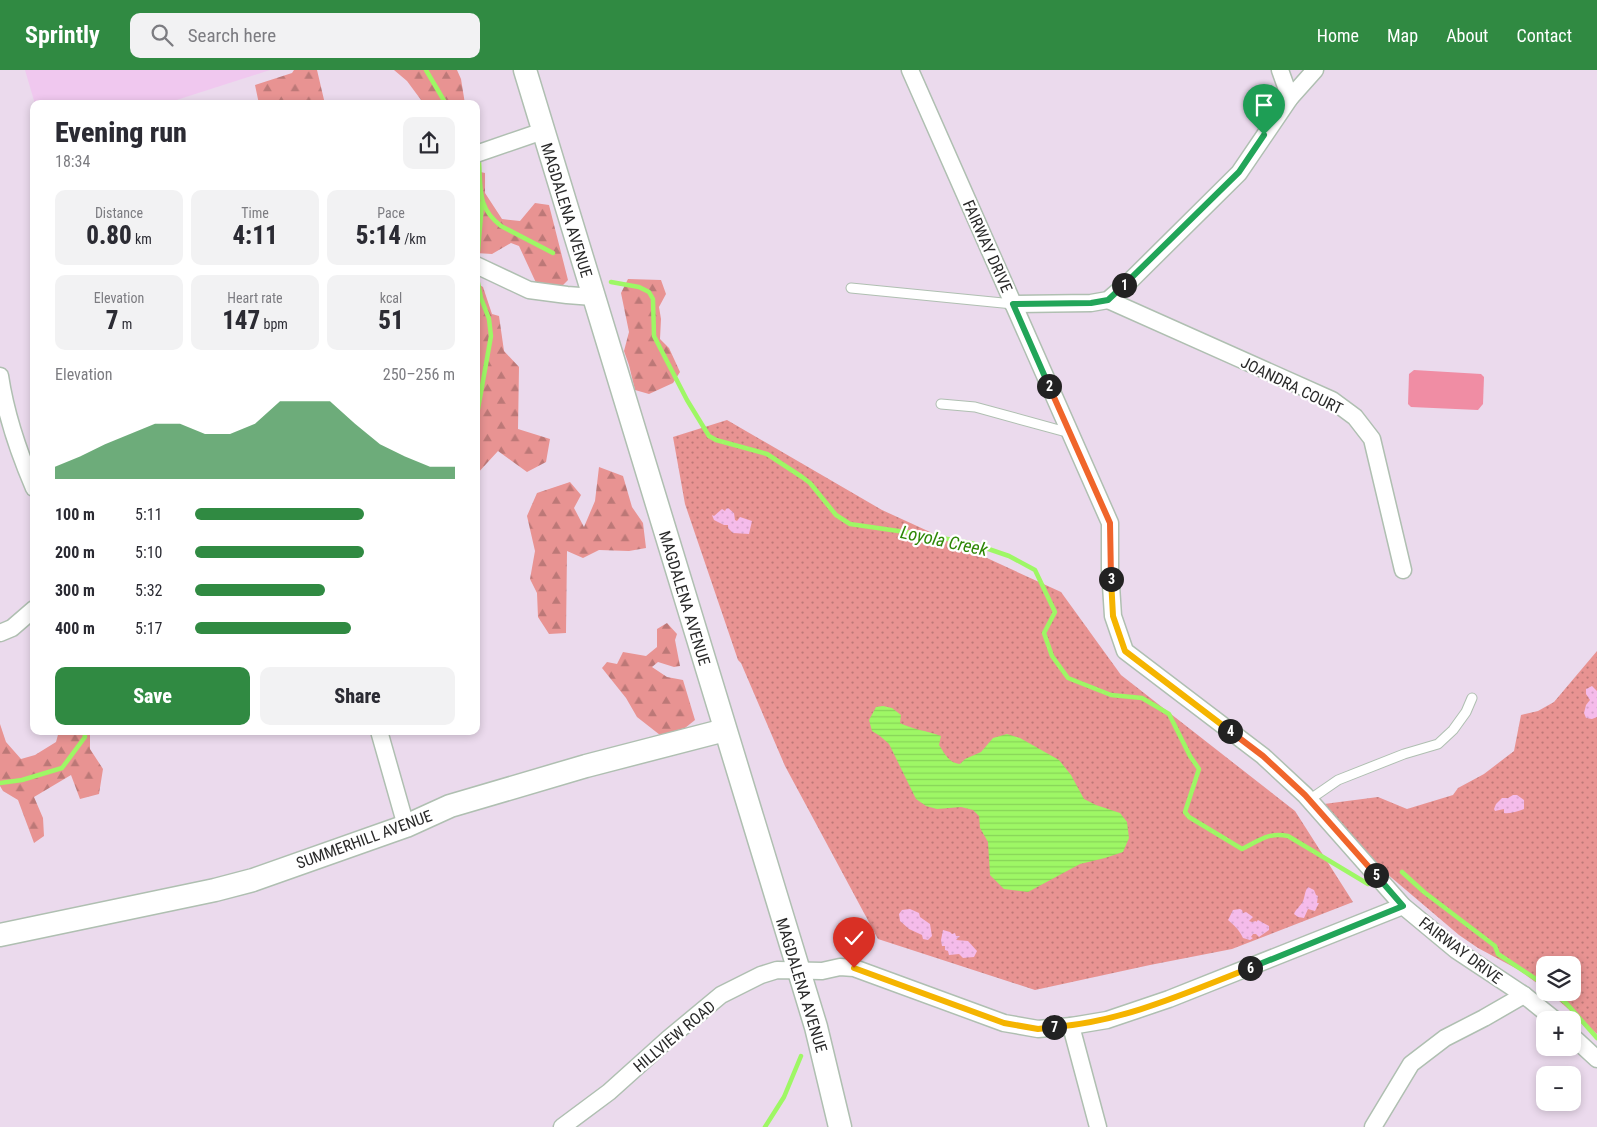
<!DOCTYPE html>
<meta charset="utf-8">
<style>
:root{--surface:#fff;--page:#f2f2f3;--text:#2b2b33;--muted:#7c7c81;--accent:#308a42}
body{margin:0;font-family:"Roboto Condensed",sans-serif;background:var(--page);color:var(--text);height:100vh;display:flex;flex-direction:column;font-size:19px;white-space:nowrap}
*{box-sizing:border-box;margin:0}
p{font-size:16px;color:var(--muted)}
.icon{flex:none;width:28px;height:28px;fill:none;stroke:currentColor;stroke-width:2;stroke-linecap:round;stroke-linejoin:round}
.map{position:relative;flex:1;overflow:hidden}
.side{position:absolute;left:30px;top:30px;width:450px;height:635px;display:flex;flex-direction:column;background:var(--surface);border-radius:10px;box-shadow:0 2px 8px #0003}
.side>*{flex:none}
.buttons{position:absolute;left:1536px;top:886px;display:grid;gap:10px}
.buttons a{display:grid;place-items:center;width:45px;height:45px;border-radius:10px;background:var(--surface);box-shadow:0 2px 8px #0003;font-size:25px}
.pin{position:absolute;display:grid;place-items:center;width:42px;height:42px;color:#fff;margin:-51px -21px;border-radius:50% 50% 50% 0;rotate:-45deg;box-shadow:0 0 5px #0007}
.pin .icon{rotate:45deg}
.km{position:absolute;width:25px;height:25px;margin:-12px;border-radius:50%;background:#222;color:#fff;font-size:14px;line-height:25px;text-align:center}
.round{display:grid;place-items:center;flex:none;width:52px;height:52px;border-radius:10px;background:var(--page)}
.head{display:flex;align-items:center;justify-content:space-between;height:85px;padding:0 25px}
h1{font-size:28px;font-weight:800;line-height:38px}
.metrics{display:grid;grid-template-columns:repeat(3,1fr);gap:8px;height:85px;padding:5px 25px}
.metrics div{display:grid;align-content:center;border-radius:10px;background:var(--page);text-align:center}
.metrics b{font-size:25px;font-weight:800}
.metrics small{font-size:14px;font-weight:400}
.metrics p{font-size:14px}
.chart{height:140px;padding:10px 25px}
.chart p{display:flex;justify-content:space-between}
.chart svg{width:100%;height:90px;margin-top:5px;fill:var(--accent);opacity:.7}
.primary-button{display:flex;gap:10px;margin-top:auto;padding:10px 25px}
.primary-button a{flex:1;height:58px;border-radius:10px;background:var(--accent);color:#fff;font-size:20px;font-weight:800;line-height:58px;text-align:center}
.primary-button a+a{background:var(--page);color:var(--text)}
ul{padding:0 25px;list-style:none;font-size:16px}
li{display:grid;grid-template-columns:80px 60px 1fr;align-items:center;height:38px}
li i{height:12px;border-radius:6px;background:var(--accent)}
header{display:flex;align-items:center;gap:30px;box-sizing:border-box;height:70px;padding:0 25px;background:var(--accent);color:#fff}
header strong{font-size:24px}
nav{display:flex;gap:28px;margin-inline-start:auto;font-size:18px}
.search{width:350px;height:45px;background:var(--page);display:flex;align-items:center;gap:12px;box-sizing:border-box;padding:0 18px;border-radius:10px;color:var(--muted);font-size:19px}
.map>svg:first-child{display:block}
</style>
<header>
<strong>Sprintly</strong>
<div class="search"><svg class="icon" aria-label="search" viewBox="0 0 24 24"><circle cx="10" cy="10" r="6"/><path d="M15 15l6 6"/></svg>Search here</div>
<nav><a>Home</a><a>Map</a><a>About</a><a>Contact</a></nav>
</header>
<div class="map">
<svg width="1597" height="1057" viewBox="0 0 1597 1057">
<defs>
<pattern id="grass-dots" width="8" height="8" patternUnits="userSpaceOnUse" patternTransform="scale(1.25)"><rect width="8" height="8" fill="#e89392"/><path d="M2 2h.1M6 6h.1" fill="none" stroke="#bc7877" stroke-width="1.8" stroke-linecap="round"/></pattern>
<pattern id="forest-firs" width="22" height="20" patternUnits="userSpaceOnUse" patternTransform="scale(1.25)"><rect width="22" height="20" fill="#e89392"/><path d="M5 1l3.5 6h-7zM16 11l3.5 6h-7z" fill="#bc7877"/></pattern>
<pattern id="sand-dots" width="8" height="8" patternUnits="userSpaceOnUse" patternTransform="scale(1.25)"><rect width="8" height="8" fill="#f5bbea"/><path d="M2 2h.1M6 6h.1" fill="none" stroke="#d2a1c9" stroke-width="1.8" stroke-linecap="round"/></pattern>
<pattern id="water-rules" width="6" height="5" patternUnits="userSpaceOnUse" patternTransform="scale(1.25)"><rect width="6" height="5" fill="#9ef765"/><path d="M0 2.5h6" fill="none" stroke="#88d458"/></pattern>
</defs>
<rect width="100%" height="100%" fill="#ebdaed"/>
<polygon fill="#f0c8ef" points="25,0 270,0 164,34 35,34"/>
<g fill="url(#grass-dots)">
<polygon points="727,350 882,440 1061,522 1121,605 1295,741 1353,832 1232,879 1150,895 1035,920 878,869 785,696 741,593 738,590 685,434 673,367"/>
<polygon points="1597,581 1597,964 1550,923 1572,922 1572,895 1545,895 1545,919 1519,900 1478,878 1459,865 1386,803 1324,734 1378,727 1407,739 1453,725 1458,718 1484,704 1514,681 1521,645 1538,641 1554,632"/>
</g>
<g fill="url(#forest-firs)">
<polygon points="294,0 317,0 325,34 259,34 255,15 292,3"/>
<polygon points="394,0 457,0 461,9 465,34 424,34 407,11"/>
<polygon points="476,101 485,103 485,123 502,149 520,151 535,133 549,135 568,210 558,220 538,217 519,176 511,173 492,184 476,183"/>
<polygon points="628,209 661,210 666,224 659,237 661,249 660,269 669,278 680,302 673,313 649,324 635,320 629,295 624,281 629,262 621,223"/>
<polygon points="476,213 483,217 492,244 499,246 504,281 519,297 518,359 550,369 546,392 527,402 498,381 476,405"/>
<polygon points="599,397 623,406 632,437 643,453 646,478 629,481 599,480 583,488 567,481 566,563 549,564 538,547 537,523 530,509 535,481 527,446 537,423 570,412 581,425 574,438 584,457 595,431"/>
<polygon points="667,553 677,564 675,570 680,596 674,597 658,592 652,597 667,607 683,610 695,650 685,658 660,665 637,647 626,628 602,598 607,592 617,594 623,582 646,586 657,577 657,559"/>
<polygon points="0,654 6,672 21,689 35,685 56,672 59,661 90,661 90,679 103,699 99,724 80,729 71,705 34,727 43,748 44,766 34,773 18,730 3,721 0,716"/>
</g>
<g fill="url(#sand-dots)">
<polygon points="728,438 734,443 735,450 737,451 740,447 752,451 749,464 733,463 728,458 728,455 724,455 714,450 712,445 714,446 722,439 725,441 726,439"/>
<polygon points="1592,616 1597,621 1597,647 1592,649 1586,648 1584,643 1586,635 1590,630 1586,624 1586,619"/>
<path d="M1513,725H1517L1524,730V739C1518,741 1511,744 1504,743V739L1495,741L1494,739L1496,734L1502,728H1508Z"/>
<path d="M1308,817L1314,820L1316,825L1318,826L1317,833H1319L1315,841L1308,839L1304,848L1298,847L1294,844C1296,839 1299,837 1302,833C1305,829 1304,822 1308,817Z"/>
<polygon points="910,839 919,843 920,847 930,854 932,866 928,870 923,869 922,865 909,859 900,851 899,844 902,840"/>
<path d="M1240,839L1242,840L1243,843L1246,842L1253,847L1249,851L1252,852L1256,851V852L1258,850L1269,856V860L1259,867L1256,864H1253L1251,867L1253,868L1250,870L1243,868C1240,861 1234,855 1228,850L1233,840Z"/>
<polygon points="943,860 950,862 952,864 955,863 956,866 960,866 956,870 968,871 977,881 974,887 963,888 959,884 949,885 948,881 945,880 945,876 942,876 941,870"/>
</g>
<polygon fill="#f08da4" points="1414,300 1481,304 1484,307 1483,334 1478,340 1411,337 1408,334 1409,304"/>
<path fill="url(#water-rules)" d="M883,636L892,638L901,645L900,653C911,659 928,661 941,666L939,675C945,684 949,693 960,694L965,689L981,682L993,668L1007,664L1020,668L1059,690L1071,705L1084,729L1096,735L1120,743L1127,752L1129,768L1123,782L1105,788L1080,794L1028,822L1004,819L990,805L988,772L980,758L979,746L973,740L961,737L937,739L926,736L916,729L889,674L880,666L872,661L869,650L876,637Z"/>
<g fill="none" stroke-linecap="round" stroke-linejoin="round">
<g stroke="#9ef765" stroke-width="4.5">
<polyline points="426,0 446,34"/>
<path d="M479,92C481,120 477,137 501,156L553,183"/>
<polyline points="478,181 482,133"/>
<path d="M611,212L639,217L649,222L653,229L654,266L687,330L709,366L716,370L767,384L802,407L810,413L836,445L850,454L912,463L971,473L1009,486L1035,500L1055,542L1044,563L1052,586L1068,608L1111,625L1142,628L1169,644L1190,686L1199,699L1185,742L1189,747L1242,779C1259,771 1267,762 1288,766L1368,814"/>
<polyline points="476,350 491,266 489,249 481,228 477,208"/>
<polyline points="0,713 22,710 62,698 85,667 84,661"/>
<polyline points="1402,802 1424,822 1495,876 1498,884 1545,915"/>
<polyline points="1553,922 1567,934 1597,968"/>
<polyline points="765,1057 784,1027 801,986"/>
</g>
<defs>
<g id="lane">
<polyline points="851,218 1013,234"/>
<polyline points="941,334 975,337 1070,363"/>
<polyline points="1309,730 1338,710 1404,684 1438,674 1453,660 1466,642 1472,628"/>
</g>
<g id="street">
<polyline points="910,0 1110,453 1110,500 1113,546 1125,581 1263,686 1305,725 1403,836 1456,880 1524,925 1555,950"/>
<polyline points="1280,0 1290,28"/>
<polyline points="476,84 543,61"/>
<polyline points="476,195 529,220 567,225 593,227"/>
<polyline points="1108,230 1332,330 1355,347 1372,369 1403,500"/>
<polyline points="1013,234 1091,233 1108,230 1130,211 1239,103 1290,28 1315,0"/>
<path d="M0,306C6,346 18,381 34,418"/>
<polyline points="0,563 12,558 34,539"/>
<polyline points="379,661 406,756"/>
<polyline points="1071,956 1098,1057"/>
<polyline points="1572,966 1597,989"/>
<polyline points="562,1057 609,1022 668,969 721,925 761,905 777,900 822,901 840,897 854,898 1004,953 1038,959 1071,956 1107,950 1169,929 1403,836"/>
<polyline points="1373,1057 1411,994 1445,968 1484,948 1524,925"/>
</g>
<g id="secondary">
<polyline points="525,0 816,957 840,1057"/>
<polyline points="0,865 215,820 253,810 406,756 450,736 586,696 725,660"/>
</g>
</defs>
<use href="#lane" stroke="#afbfb1" stroke-width="11"/>
<use href="#street" stroke="#afbfb1" stroke-width="19"/>
<use href="#secondary" stroke="#afbfb1" stroke-width="25"/>
<use href="#lane" stroke="#fff" stroke-width="9"/>
<use href="#street" stroke="#fff" stroke-width="16"/>
<use href="#secondary" stroke="#fff" stroke-width="22"/>
</g>
<g fill="none" stroke-linecap="round" stroke-linejoin="round">
<defs>
<polyline id="split-1" points="1124,215 1239,102 1264,65"/>
<polyline id="split-2" points="1049,316 1013,234 1091,233 1108,230 1124,215"/>
<polyline id="split-3" points="1049,316 1110,453 1111,509"/>
<polyline id="split-4" points="1111,509 1113,546 1125,581 1230,661"/>
<polyline id="split-5" points="1230,661 1263,686 1305,725 1376,805"/>
<polyline id="split-6" points="1250,898 1403,836 1376,805"/>
<path id="split-7" d="M1054,957C1122,952 1186,923 1250,898"/>
<polyline id="split-8" points="854,898 1004,953 1038,959 1054,957"/>
</defs>
<use href="#split-1" stroke="#fff" stroke-width="10"/>
<use href="#split-2" stroke="#fff" stroke-width="10"/>
<use href="#split-3" stroke="#fff" stroke-width="10"/>
<use href="#split-4" stroke="#fff" stroke-width="10"/>
<use href="#split-5" stroke="#fff" stroke-width="10"/>
<use href="#split-6" stroke="#fff" stroke-width="10"/>
<use href="#split-7" stroke="#fff" stroke-width="10"/>
<use href="#split-8" stroke="#fff" stroke-width="10"/>
<use href="#split-1" stroke="#22a559" stroke-width="6"/>
<use href="#split-2" stroke="#22a559" stroke-width="6"/>
<use href="#split-3" stroke="#f0652b" stroke-width="6"/>
<use href="#split-4" stroke="#f5b400" stroke-width="6"/>
<use href="#split-5" stroke="#f0652b" stroke-width="6"/>
<use href="#split-6" stroke="#22a559" stroke-width="6"/>
<use href="#split-7" stroke="#f5b400" stroke-width="6"/>
<use href="#split-8" stroke="#f5b400" stroke-width="6"/>
</g>
<g text-anchor="middle" stroke-width="4.5" stroke-linejoin="round" paint-order="stroke">
<g font-size="16" fill="#2a2a2a" stroke="#fff">
<text transform="translate(567 140) rotate(73)" y="6">MAGDALENA AVENUE</text>
<text transform="translate(988 176) rotate(66)" y="6">FAIRWAY DRIVE</text>
<text transform="translate(1292 315) rotate(26)" y="6">JOANDRA COURT</text>
<text transform="translate(685 528) rotate(73)" y="6">MAGDALENA AVENUE</text>
<text transform="translate(364 769) rotate(-20)" y="6">SUMMERHILL AVENUE</text>
<text transform="translate(1461 880) rotate(37)" y="6">FAIRWAY DRIVE</text>
<text transform="translate(802 915) rotate(73)" y="6">MAGDALENA AVENUE</text>
<text transform="translate(674 966) rotate(-40)" y="6">HILLVIEW ROAD</text>
</g>
<g font-size="18" font-style="italic" fill="#2e8706" stroke="#fff">
<text transform="translate(944 471) rotate(12)" y="6">Loyola Creek</text>
</g>
</g>
</svg>
<div class="buttons">
<a><svg class="icon" aria-label="layers" viewBox="0 0 24 24"><path d="M12 4l9 5-9 5-9-5zM3 14l9 5 9-5"/></svg></a>
<a>+</a>
<a>−</a>
</div>
<div class="pin" style="left:1264px;top:65px;background:#1e9e55"><svg class="icon" aria-label="arrive" viewBox="0 0 24 24"><path d="M6 21V4h12l-3 4 3 4H6"/></svg></div>
<div class="pin" style="left:854px;top:898px;background:#d93025"><svg class="icon" aria-label="check" viewBox="0 0 24 24"><path d="M5 12l5 5 9-10"/></svg></div>
<b class="km" style="left:1124px;top:215px">1</b>
<b class="km" style="left:1049px;top:316px">2</b>
<b class="km" style="left:1111px;top:509px">3</b>
<b class="km" style="left:1230px;top:661px">4</b>
<b class="km" style="left:1376px;top:805px">5</b>
<b class="km" style="left:1250px;top:898px">6</b>
<b class="km" style="left:1054px;top:957px">7</b>
<section class="side">
<div class="head"><div><h1>Evening run</h1><p>18:34</p></div><a class="round"><svg class="icon" aria-label="share" viewBox="0 0 24 24"><path d="M12 15V3M7 8l5-5 5 5M5 13v7h14v-7"/></svg></a></div>
<div class="metrics">
<div><p>Distance</p><b>0.80<small> km</small></b></div>
<div><p>Time</p><b>4:11</b></div>
<div><p>Pace</p><b>5:14<small> /km</small></b></div>
</div>
<div class="metrics">
<div><p>Elevation</p><b>7<small> m</small></b></div>
<div><p>Heart rate</p><b>147<small> bpm</small></b></div>
<div><p>kcal</p><b>51</b></div>
</div>
<div class="chart"><p><span>Elevation</span>250–256 m</p>
<svg viewBox="0 0 160 44" preserveAspectRatio="none"><path d="M0 44V38L10 33L20 27L30 22L40 17L50 17L60 22L70 22L80 17L90 6L100 6L110 6L120 17L130 27L140 33L150 38L160 38V44z"/></svg>
</div>
<ul>
<li><b>100 m</b>5:11<i style="width:65%"></i></li>
<li><b>200 m</b>5:10<i style="width:65%"></i></li>
<li><b>300 m</b>5:32<i style="width:50%"></i></li>
<li><b>400 m</b>5:17<i style="width:60%"></i></li>
</ul>
<div class="primary-button"><a>Save</a><a>Share</a></div>
</section>
</div>
